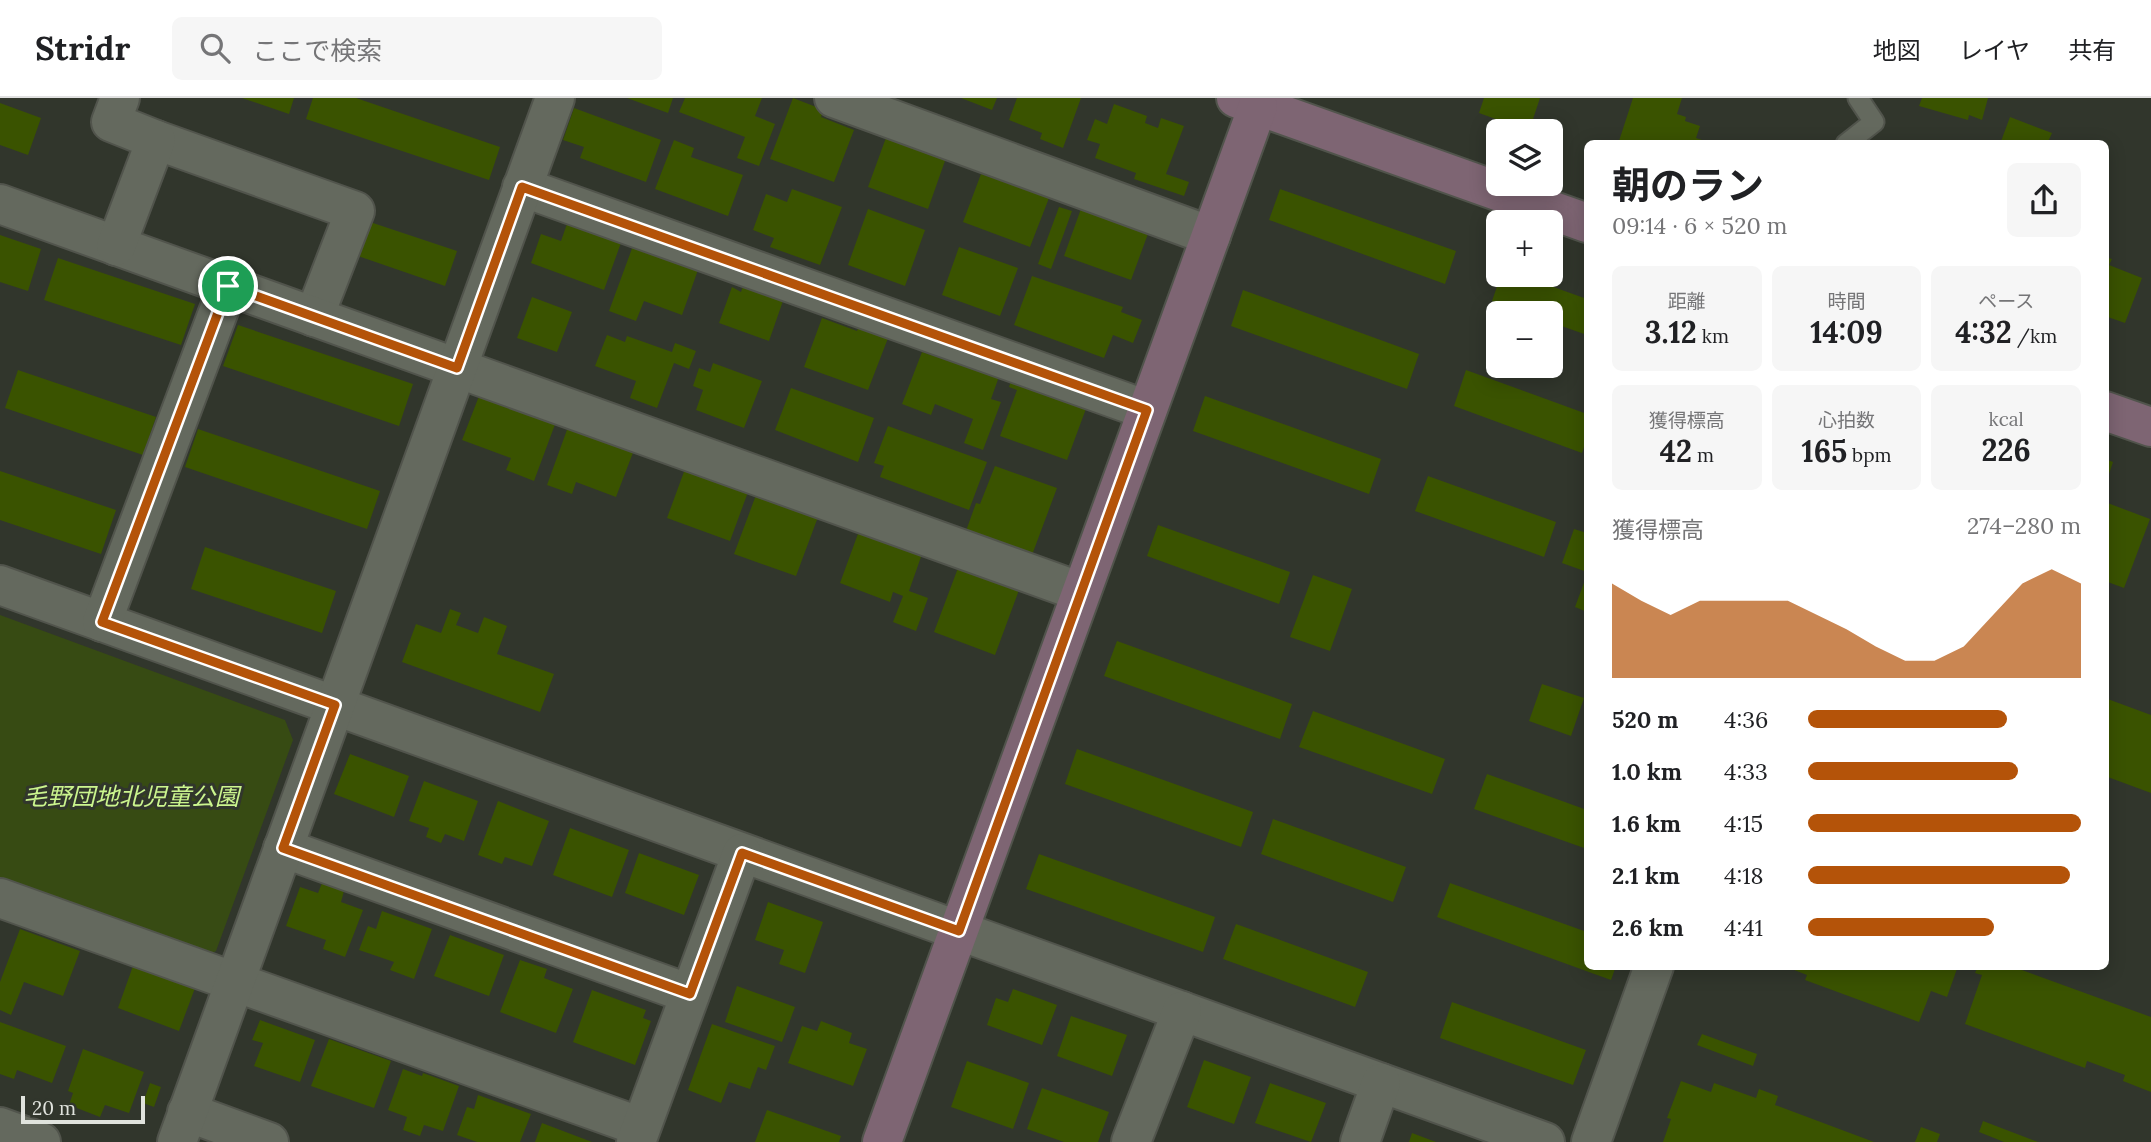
<!DOCTYPE html>
<html lang="ja">
<meta charset="utf-8">
<style>
:root{--surface:#fff;--page:#f6f6f6;--text:#202124;--muted:#757577;--line:#e0e0e0;--accent:#b45309}
body{margin:0;font-family:Lora,"Noto Sans JP",serif;background:var(--page);color:var(--text);height:100vh;display:flex;flex-direction:column;font-size:26px;white-space:nowrap}
*{box-sizing:border-box;margin:0}
p{font-size:23px;color:var(--muted)}
.icon{flex:none;width:38px;height:38px;fill:none;stroke:currentColor;stroke-width:2;stroke-linecap:round;stroke-linejoin:round}
.map{position:relative;flex:1;overflow:hidden}
.drawer{position:absolute;left:1584px;top:42px;width:525px;height:830px;display:flex;flex-direction:column;background:var(--surface);border-radius:10px;box-shadow:0 4px 18px #0003}
.drawer>*{flex:none}
.fabs{position:absolute;left:1486px;top:21px;display:grid;gap:14px}
.fabs a{display:grid;place-items:center;width:77px;height:77px;border-radius:10px;background:var(--surface);box-shadow:0 4px 18px #0003;font-size:35px}
.scale{position:absolute;left:21px;bottom:18px;width:124px;box-sizing:border-box;padding-left:7px;border:4px solid #e0e3dd;border-top:0;font-size:19px;line-height:24px;white-space:nowrap;color:#e0e3dd;-webkit-text-stroke:5px #31362c;paint-order:stroke}
.pin{position:absolute;display:grid;place-items:center;width:60px;height:60px;color:#fff;margin:-30px;border:4px solid #fff;border-radius:50%;box-shadow:0 2px 7px #0007}
.round{display:grid;place-items:center;flex:none;width:74px;height:74px;border-radius:10px;background:var(--page)}
.head{display:flex;align-items:center;justify-content:space-between;height:119px;padding:0 28px}
h1{font-size:38px;font-weight:700;line-height:52px}
.figures{display:grid;grid-template-columns:repeat(3,1fr);gap:10px;height:119px;padding:7px 28px}
.figures div{display:grid;align-content:center;border-radius:10px;background:var(--page);text-align:center}
.figures b{font-size:30px;font-weight:700}
.figures small{font-size:19px;font-weight:400}
.figures p{font-size:19px}
.chart{height:196px;padding:14px 28px}
.chart p{display:flex;justify-content:space-between}
.chart svg{width:100%;height:126px;margin-top:7px;fill:var(--accent);opacity:.7}
ul{padding:0 28px;list-style:none;font-size:23px}
li{display:grid;grid-template-columns:112px 84px 1fr;align-items:center;height:52px}
li i{height:18px;border-radius:9px;background:var(--accent)}
header{display:flex;align-items:center;gap:42px;box-sizing:border-box;height:98px;padding:0 35px;background:var(--surface);border-bottom:2px solid var(--line)}
header strong{font-size:33px}
nav{display:flex;gap:38px;margin-inline-start:auto;font-size:24px}
.search{width:490px;height:63px;background:var(--page);display:flex;align-items:center;gap:18px;box-sizing:border-box;padding:0 24px;border-radius:10px;color:var(--muted);font-size:26px}
.map>svg:first-child{display:block}
</style>
<header>
<strong>Stridr</strong>
<div class="search"><svg class="icon" aria-label="search" viewBox="0 0 24 24"><circle cx="10" cy="10" r="6"/><path d="M15 15l6 6"/></svg>ここで検索</div>
<nav><a>地図</a><a>レイヤ</a><a>共有</a></nav>
</header>
<div class="map">
<svg width="2151" height="1044" viewBox="0 0 2151 1044">
<rect width="100%" height="100%" fill="#31362c"/>
<polygon fill="#374b13" points="0,517 285,622 293,642 216,853 203,859 0,786"/>
<g fill="#3a5300">
<polygon points="242,0 294,0 289,16"/>
<polygon points="313,0 356,0 500,49 489,82 306,21"/>
<polygon points="627,0 673,0 668,15"/>
<polygon points="685,0 762,0 755,18 775,26 759,68 737,60 745,39 679,14"/>
<polygon points="793,0 824,12 821,19 854,32 834,84 770,61"/>
<polygon points="961,0 997,0 992,12"/>
<polygon points="1017,0 1081,0 1063,50 1040,41 1042,35 1009,22"/>
<polygon points="1484,0 1540,0 1529,33 1479,15"/>
<polygon points="1633,0 1682,0 1677,16 1686,19 1685,23 1700,28 1696,40 1705,43 1704,46 1618,46"/>
<polygon points="1922,0 1988,0 1982,22 1969,17 1968,22 1919,8"/>
<polygon points="0,5 41,20 28,57 0,47"/>
<polygon points="1114,6 1147,18 1145,25 1158,30 1161,20 1184,28 1166,76 1189,84 1184,98 1134,81 1136,75 1095,60 1100,46 1087,42 1095,21 1107,26"/>
<polygon points="574,10 661,42 646,84 580,60 584,49 563,42"/>
<polygon points="2010,19 2052,35 2047,46 2000,46"/>
<polygon points="887,37 946,60 928,111 868,89"/>
<polygon points="674,42 694,50 691,59 743,77 728,118 655,91"/>
<polygon points="981,76 1049,100 1030,149 963,124"/>
<polygon points="792,91 842,109 820,167 770,149 774,140 753,132 766,96 787,104"/>
<polygon points="1280,91 1456,153 1445,186 1269,122"/>
<polygon points="1082,108 1149,133 1131,182 1064,158"/>
<polygon points="1059,109 1072,113 1051,171 1038,166"/>
<polygon points="868,111 925,132 905,188 848,167"/>
<polygon points="568,123 622,142 604,192 531,165 541,136 561,143"/>
<polygon points="370,124 457,153 445,188 358,158"/>
<polygon points="0,137 41,151 28,193 0,184"/>
<polygon points="634,145 699,169 682,217 644,203 636,223 609,213"/>
<polygon points="959,149 1018,170 1000,218 942,197"/>
<polygon points="2105,159 2112,161 2109,167 2142,180 2125,225 2105,218"/>
<polygon points="58,160 195,206 181,247 44,202"/>
<polygon points="1501,177 1520,177 1587,201 1587,237 1550,224 1550,215 1527,215 1492,203"/>
<polygon points="1032,178 1123,209 1121,214 1142,222 1133,245 1113,237 1104,260 1014,227"/>
<polygon points="744,185 784,200 769,243 719,225 732,189 741,194"/>
<polygon points="1243,192 1419,256 1407,291 1231,228"/>
<polygon points="532,199 572,214 557,254 517,240"/>
<polygon points="822,220 857,233 860,225 890,235 868,292 804,269"/>
<polygon points="238,227 413,286 399,328 223,268"/>
<polygon points="607,237 625,244 627,238 672,254 675,245 696,253 689,271 674,265 657,310 630,300 636,283 595,268"/>
<polygon points="922,254 957,266 959,258 1001,273 991,301 1001,304 983,352 964,345 973,321 935,306 931,317 902,306"/>
<polygon points="713,265 762,283 744,330 696,312 703,292 693,288 699,270 710,274"/>
<polygon points="18,272 156,319 143,357 5,310"/>
<polygon points="1466,272 1587,316 1587,340 1582,355 1454,308"/>
<polygon points="1012,280 1087,308 1067,362 1000,338 1017,292 1009,289"/>
<polygon points="791,290 874,320 858,364 775,332"/>
<polygon points="481,293 557,321 534,383 506,372 511,360 462,342"/>
<polygon points="1205,298 1381,361 1369,396 1193,333"/>
<polygon points="888,328 987,364 969,412 880,379 884,368 874,365"/>
<polygon points="568,329 634,352 616,399 576,384 572,396 547,387"/>
<polygon points="198,331 380,393 367,431 185,369"/>
<polygon points="2105,361 2113,364 2109,376 2105,375"/>
<polygon points="995,368 1057,390 1032,457 966,433 976,405 980,406"/>
<polygon points="685,371 748,394 730,443 667,420"/>
<polygon points="0,373 116,412 101,456 0,422"/>
<polygon points="1428,378 1556,424 1544,459 1415,413"/>
<polygon points="756,397 818,419 796,478 734,456"/>
<polygon points="2105,404 2150,421 2124,490 2105,483"/>
<polygon points="1158,427 1290,474 1279,506 1147,458"/>
<polygon points="1574,431 1587,435 1587,474 1562,465"/>
<polygon points="859,433 922,456 909,493 928,500 916,533 893,524 903,498 893,494 890,504 840,485"/>
<polygon points="205,449 336,493 322,535 191,491"/>
<polygon points="958,470 1019,492 995,557 934,534"/>
<polygon points="1313,477 1352,491 1330,553 1290,539"/>
<polygon points="1585,482 1587,482 1587,514 1575,509"/>
<polygon points="450,511 461,515 456,527 478,535 484,519 507,528 497,556 554,576 540,614 402,564 416,526 441,535"/>
<polygon points="1117,543 1292,606 1280,641 1104,578"/>
<polygon points="1542,586 1584,600 1571,638 1529,623"/>
<polygon points="2105,600 2151,617 2151,695 2105,678"/>
<polygon points="1313,613 1445,661 1432,696 1299,649"/>
<polygon points="1077,651 1253,714 1241,749 1065,686"/>
<polygon points="350,656 409,678 394,719 334,696"/>
<polygon points="1487,676 1587,712 1587,751 1474,711"/>
<polygon points="424,683 478,703 464,743 445,736 441,745 426,739 429,730 409,723"/>
<polygon points="498,703 549,723 532,768 505,759 502,766 478,757"/>
<polygon points="1273,721 1406,769 1393,804 1261,756"/>
<polygon points="570,730 629,752 612,799 553,777"/>
<polygon points="639,755 699,777 684,817 625,795"/>
<polygon points="1039,756 1215,819 1203,854 1026,791"/>
<polygon points="322,785 344,793 341,804 363,812 345,859 323,851 326,842 286,828 300,789 318,795"/>
<polygon points="1450,785 1587,834 1587,868 1616,868 1611,882 1437,819"/>
<polygon points="768,804 823,824 805,875 779,866 784,852 755,842"/>
<polygon points="382,813 432,831 414,881 390,872 394,864 359,852 368,828 376,831"/>
<polygon points="1236,826 1368,874 1355,909 1223,861"/>
<polygon points="20,831 80,853 63,898 24,884 11,917 0,912 0,884"/>
<polygon points="450,837 504,857 489,898 434,878"/>
<polygon points="520,862 547,871 544,880 573,891 556,935 500,914"/>
<polygon points="133,868 195,890 179,933 118,910"/>
<polygon points="1784,868 1958,868 1947,899 1931,893 1919,924 1805,882 1807,877"/>
<polygon points="1978,868 2011,868 2151,919 2151,994 2123,983 2125,977 2087,963 2085,970 1965,926 1982,877 1975,875"/>
<polygon points="737,888 795,909 782,944 725,924"/>
<polygon points="1013,891 1057,907 1042,947 987,927 996,900 1008,904"/>
<polygon points="592,892 646,912 643,920 651,923 635,967 573,944"/>
<polygon points="1452,904 1586,952 1573,987 1440,940"/>
<polygon points="1071,918 1127,937 1112,978 1057,958"/>
<polygon points="260,922 315,942 300,984 254,968 263,945 252,942"/>
<polygon points="821,923 852,935 849,945 867,951 853,988 788,965 802,928 817,933"/>
<polygon points="0,924 66,948 52,985 17,972 14,981 0,976"/>
<polygon points="712,926 775,948 766,972 758,969 750,991 729,984 721,1005 688,992"/>
<polygon points="1702,936 1757,956 1753,968 1697,947"/>
<polygon points="329,941 391,963 374,1010 311,988"/>
<polygon points="83,951 144,974 129,1015 105,1007 100,1019 69,1007 73,995 68,993"/>
<polygon points="1204,962 1251,979 1234,1026 1187,1009"/>
<polygon points="967,963 1029,985 1013,1031 951,1009"/>
<polygon points="403,971 422,978 423,975 459,988 443,1033 424,1027 420,1038 403,1032 407,1019 388,1012"/>
<polygon points="1681,983 1711,994 1714,985 1756,1000 1759,991 1778,998 1775,1007 1874,1044 1663,1044 1671,1021 1667,1020"/>
<polygon points="150,985 161,989 154,1009 143,1005"/>
<polygon points="1270,985 1326,1005 1311,1044 1255,1025"/>
<polygon points="1042,990 1109,1014 1098,1044 1064,1044 1027,1031"/>
<polygon points="478,997 531,1016 520,1044 477,1044 457,1037 467,1009 474,1011"/>
<polygon points="767,1012 841,1038 839,1044 755,1044"/>
<polygon points="1983,1023 2038,1044 2004,1044 1979,1034"/>
<polygon points="542,1025 592,1044 535,1044"/>
<polygon points="1921,1029 1940,1036 1937,1044 1915,1044"/>
<polygon points="1412,1035 1436,1044 1409,1044"/>
</g>
<g fill="none" stroke-linecap="round" stroke-linejoin="round">
<defs>
<polyline id="lane" points="1846,46 1874,24 1858,0"/>
<g id="street">
<polyline points="834,0 1211,138"/>
<polyline points="156,42 355,113 314,219"/>
<polyline points="522,89 1147,312"/>
<polyline points="0,106 1081,494"/>
<polyline points="116,148 156,42 111,24 120,0"/>
<polyline points="0,487 1545,1044"/>
<polyline points="102,524 228,188"/>
<polyline points="283,750 690,896"/>
<polyline points="0,800 641,1029"/>
<polyline points="187,1014 269,1044"/>
<polyline points="0,1029 41,1044"/>
<polyline points="177,1044 555,0"/>
<polyline points="636,1044 742,755"/>
<polyline points="1131,1044 1182,913"/>
<polyline points="1360,1044 1381,985"/>
<polyline points="1591,1044 1654,868"/>
</g>
<g id="secondary">
<polyline points="1236,0 1587,125"/>
<polyline points="2105,313 2151,329"/>
<polyline points="882,1044 1258,8"/>
</g>
</defs>
<use href="#lane" stroke="#51544c" stroke-width="23"/>
<use href="#street" stroke="#51544c" stroke-width="42"/>
<use href="#secondary" stroke="#51544c" stroke-width="42"/>
<use href="#lane" stroke="#64695e" stroke-width="19"/>
<use href="#street" stroke="#64695e" stroke-width="38"/>
<use href="#secondary" stroke="#7e6573" stroke-width="38"/>
</g>
<g fill="none" stroke-linecap="round" stroke-linejoin="round">
<defs>
<polygon id="route" points="522,89 1147,312 959,833 742,755 690,896 283,750 335,607 102,524 228,188 457,270"/>
</defs>
<use href="#route" stroke="#fff" stroke-width="14"/>
<use href="#route" stroke="#b45309" stroke-width="9"/>
</g>
<g text-anchor="middle" stroke-width="6" stroke-linejoin="round" paint-order="stroke">
<g font-size="24" font-style="italic" fill="#cbf58e" stroke="#31362c">
<text x="131" y="707">毛野団地北児童公園</text>
</g>
</g>
</svg>
<div class="fabs">
<a><svg class="icon" aria-label="layers" viewBox="0 0 24 24"><path d="M12 4l9 5-9 5-9-5zM3 14l9 5 9-5"/></svg></a>
<a>+</a>
<a>−</a>
</div>
<div class="scale">20 m</div>
<div class="pin" style="left:228px;top:188px;background:#1e9e55"><svg class="icon" aria-label="arrive" viewBox="0 0 24 24"><path d="M6 21V4h12l-3 4 3 4H6"/></svg></div>
<section class="drawer">
<div class="head"><div><h1>朝のラン</h1><p>09:14 · 6 × 520 m</p></div><a class="round"><svg class="icon" aria-label="share" viewBox="0 0 24 24"><path d="M12 15V3M7 8l5-5 5 5M5 13v7h14v-7"/></svg></a></div>
<div class="figures">
<div><p>距離</p><b>3.12<small> km</small></b></div>
<div><p>時間</p><b>14:09</b></div>
<div><p>ペース</p><b>4:32<small> /km</small></b></div>
</div>
<div class="figures">
<div><p>獲得標高</p><b>42<small> m</small></b></div>
<div><p>心拍数</p><b>165<small> bpm</small></b></div>
<div><p>kcal</p><b>226</b></div>
</div>
<div class="chart"><p><span>獲得標高</span>274–280 m</p>
<svg viewBox="0 0 160 44" preserveAspectRatio="none"><path d="M0 44V11L10 17L20 22L30 17L40 17L50 17L60 17L70 22L80 27L90 33L100 38L110 38L120 33L130 22L140 11L150 6L160 11V44z"/></svg>
</div>
<ul>
<li><b>520 m</b>4:36<i style="width:73%"></i></li>
<li><b>1.0 km</b>4:33<i style="width:77%"></i></li>
<li><b>1.6 km</b>4:15<i style="width:100%"></i></li>
<li><b>2.1 km</b>4:18<i style="width:96%"></i></li>
<li><b>2.6 km</b>4:41<i style="width:68%"></i></li>
</ul>
</section>
</div>
